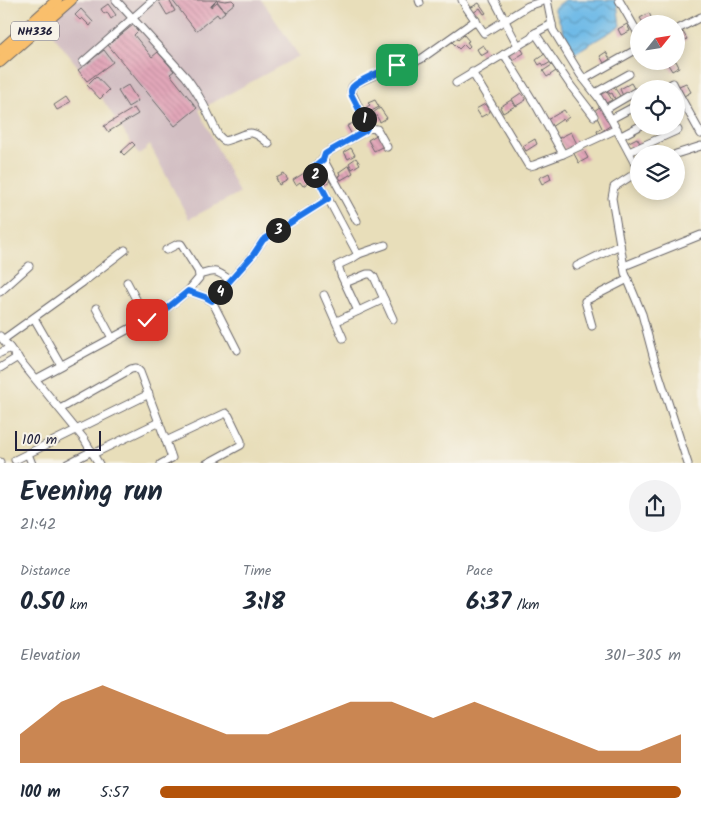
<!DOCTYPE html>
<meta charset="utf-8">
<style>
:root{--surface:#fff;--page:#f2f2f3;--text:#1f2937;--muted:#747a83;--accent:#b45309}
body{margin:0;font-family:Kalam,sans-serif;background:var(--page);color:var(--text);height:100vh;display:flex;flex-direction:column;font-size:19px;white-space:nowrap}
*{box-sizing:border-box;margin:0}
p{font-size:16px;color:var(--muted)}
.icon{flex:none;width:28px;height:28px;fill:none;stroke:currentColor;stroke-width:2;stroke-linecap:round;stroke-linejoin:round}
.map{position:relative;height:463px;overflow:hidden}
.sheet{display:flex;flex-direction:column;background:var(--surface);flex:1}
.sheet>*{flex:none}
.needle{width:32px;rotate:60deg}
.fabs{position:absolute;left:630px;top:15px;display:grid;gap:10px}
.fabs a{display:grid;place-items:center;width:55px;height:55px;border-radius:50%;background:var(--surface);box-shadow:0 2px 12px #0003;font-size:25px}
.scale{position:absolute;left:15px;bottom:12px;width:86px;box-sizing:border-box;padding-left:5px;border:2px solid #22223b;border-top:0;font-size:14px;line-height:18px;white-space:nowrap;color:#22223b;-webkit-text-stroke:4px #f7f3e8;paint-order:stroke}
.pin{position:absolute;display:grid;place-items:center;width:42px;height:42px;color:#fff;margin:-21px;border-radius:10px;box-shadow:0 2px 8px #0006}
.km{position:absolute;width:25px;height:25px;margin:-12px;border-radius:50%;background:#222;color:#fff;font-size:14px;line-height:25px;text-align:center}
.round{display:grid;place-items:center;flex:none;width:52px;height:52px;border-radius:26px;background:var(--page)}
.overview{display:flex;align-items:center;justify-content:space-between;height:85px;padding:0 20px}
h1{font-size:28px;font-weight:700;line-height:38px}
.metrics{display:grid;grid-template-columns:repeat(3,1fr);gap:8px;height:85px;padding:5px 20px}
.metrics div{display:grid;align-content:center}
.metrics b{font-size:25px;font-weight:700}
.metrics small{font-size:14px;font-weight:400}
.metrics p{font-size:14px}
.chart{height:140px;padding:10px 20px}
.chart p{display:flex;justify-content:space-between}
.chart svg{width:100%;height:90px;margin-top:5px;fill:var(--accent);opacity:.7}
ul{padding:0 20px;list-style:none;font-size:16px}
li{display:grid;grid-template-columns:80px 60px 1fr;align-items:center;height:38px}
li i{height:12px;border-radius:6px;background:var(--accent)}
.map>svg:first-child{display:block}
</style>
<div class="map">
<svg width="701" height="464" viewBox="0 0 701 464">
<defs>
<pattern id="water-waves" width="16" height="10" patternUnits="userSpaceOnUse" patternTransform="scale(1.25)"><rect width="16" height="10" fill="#6ebae7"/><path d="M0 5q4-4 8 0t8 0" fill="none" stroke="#5a97bc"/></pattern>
<pattern id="building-back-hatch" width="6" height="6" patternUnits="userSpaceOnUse" patternTransform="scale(1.25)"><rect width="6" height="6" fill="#e2a7b9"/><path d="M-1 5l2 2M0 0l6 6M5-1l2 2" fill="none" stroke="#c28fa0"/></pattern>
</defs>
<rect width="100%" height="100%" fill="#f7f3e8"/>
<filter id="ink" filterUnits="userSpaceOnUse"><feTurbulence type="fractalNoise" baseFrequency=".02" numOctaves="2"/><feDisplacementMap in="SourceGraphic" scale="10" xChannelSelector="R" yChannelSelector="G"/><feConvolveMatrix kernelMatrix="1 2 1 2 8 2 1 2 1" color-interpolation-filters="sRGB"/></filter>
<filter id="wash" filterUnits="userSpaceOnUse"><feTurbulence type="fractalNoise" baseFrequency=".0096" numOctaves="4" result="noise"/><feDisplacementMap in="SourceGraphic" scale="20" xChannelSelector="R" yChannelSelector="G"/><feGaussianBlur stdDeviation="1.12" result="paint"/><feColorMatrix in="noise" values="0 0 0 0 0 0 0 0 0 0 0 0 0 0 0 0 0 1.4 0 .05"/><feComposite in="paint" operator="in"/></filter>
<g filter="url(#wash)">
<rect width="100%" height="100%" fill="#e8deba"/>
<polygon fill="#d2bec2" points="72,0 261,0 264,3 299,56 199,110 239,193 189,219 150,145 139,155 95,88 45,25"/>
<polygon fill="url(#water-waves)" stroke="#486e91" points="565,0 615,0 617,2 620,26 573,54 554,8"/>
<g id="blocks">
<g fill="url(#building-back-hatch)">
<polygon points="158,0 169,0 175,11 167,15"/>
<polygon points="172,0 217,0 211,6 211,7 217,2 225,12 219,17 217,14 196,31"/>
<polygon points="219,0 225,1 232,0 235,3 225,11 217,1"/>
<polygon points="479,3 486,13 484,14 480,8 473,13 470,8"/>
<polygon points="108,4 116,15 111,19 107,12 104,14 101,9"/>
<polygon points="81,9 93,22 90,26 82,18 80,20 75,15"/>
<polygon points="649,13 653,21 649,24 644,24 640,18"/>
<polygon points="627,24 630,31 621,35 618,29"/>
<polygon points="133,25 138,31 134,35 152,57 158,52 174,71 170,74 197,108 175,126 108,45"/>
<polygon points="683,32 687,39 678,45 676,42 676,36"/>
<polygon points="464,35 469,41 467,42 470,46 468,48 464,44 459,49 452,42 457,38 458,40"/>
<polygon points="483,45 488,52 481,56 477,49"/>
<polygon points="519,45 524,53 513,60 508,52"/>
<polygon points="104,50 113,62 87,81 78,70"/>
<polygon points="606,52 610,59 604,63 600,56"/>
<polygon points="546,53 551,62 544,66 542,63 539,65 536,60"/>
<polygon points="670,61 676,61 679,67 672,71 667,63"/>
<polygon points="552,65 556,71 547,77 543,71"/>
<polygon points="96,76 109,90 100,99 87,85"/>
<polygon points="631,83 635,90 623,96 620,89"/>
<polygon points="686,83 691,92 684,96 679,86"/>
<polygon points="612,84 620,96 615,99 612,93 610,94 606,88"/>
<polygon points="128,85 138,101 128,107 118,91"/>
<polygon points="606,90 612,100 606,103 604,99 602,100 599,94"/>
<polygon points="521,93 526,100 516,106 512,99"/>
<polygon points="66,97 70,103 57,110 54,105"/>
<polygon points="375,100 379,107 368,113 365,108 370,105 368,103"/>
<polygon points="511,100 515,106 503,113 500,107"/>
<polygon points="485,104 490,112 481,117 476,109"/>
<polygon points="601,106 611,125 598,134 597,131 602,128 594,111"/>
<polygon points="134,108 138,114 108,132 104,126"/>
<polygon points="380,108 387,118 380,122 374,112"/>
<polygon points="564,110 569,117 564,121 563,119 551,127 547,120"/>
<polygon points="353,123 358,132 352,135 347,126"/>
<polygon points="571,132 577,144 564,150 559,138"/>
<polygon points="380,133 386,145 374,151 368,140"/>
<polygon points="637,138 641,145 631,150 627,143"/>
<polygon points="535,139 537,144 526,151 523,146"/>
<polygon points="132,142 135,145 124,155 121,152"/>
<polygon points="582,147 588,158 579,163 573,152"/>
<polygon points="351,148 355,155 348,159 344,152"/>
<polygon points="356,158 360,164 352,169 349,163"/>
<polygon points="349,165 353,173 341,180 338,176 340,175 339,172"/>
<polygon points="309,170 314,179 303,186 300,182 296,185 293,180"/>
<polygon points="325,173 330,181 324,185 319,177"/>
<polygon points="549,173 551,179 542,184 539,178"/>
<polygon points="284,174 288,180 279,185 276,178"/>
</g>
</g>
</g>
<g filter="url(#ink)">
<use href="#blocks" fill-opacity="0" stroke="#676467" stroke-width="1"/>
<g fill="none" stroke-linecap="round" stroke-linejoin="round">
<defs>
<g id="minor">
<path d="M116,0L186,77C200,95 209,115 218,135L222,139L225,141C248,135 248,125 269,144"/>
<polyline points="419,0 420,3"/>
<polyline points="462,0 466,7 484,33 486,32 528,6 547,0 553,30 580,74 598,97 611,119 634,162 637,172"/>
<path d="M494,0C503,15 509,31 518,45"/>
<polyline points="619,0 639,35"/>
<polyline points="676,30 701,17"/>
<polyline points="535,33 571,86 594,116"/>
<polyline points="504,54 538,109 563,154"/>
<polyline points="83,62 153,0"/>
<polyline points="472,72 528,165 530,166 534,165 563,154 617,129"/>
<polyline points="584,79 639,48"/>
<polyline points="456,83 531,38 535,33 552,24"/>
<polyline points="662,89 673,83 676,89"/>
<polyline points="676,89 701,134"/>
<polyline points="595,93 629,74"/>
<polyline points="606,109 635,92"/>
<polyline points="611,119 639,104"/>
<polyline points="367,128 377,129 387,147"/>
<polyline points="621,136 640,126"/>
<polyline points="629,152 678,130"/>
<polyline points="676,154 701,146"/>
<polyline points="323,159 357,221"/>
<polyline points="639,171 614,187 612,198 625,273 642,314 654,359 688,464"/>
<polyline points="385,245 359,254 357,253 315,174 313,168 323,159 325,154 328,152 365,131 367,128 367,125 351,91 352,87 355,84 397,65 414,62 421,59 476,20"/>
<polyline points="577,266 620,245"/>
<polyline points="624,266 701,235"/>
<path d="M199,275C216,270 216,270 230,280"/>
<polyline points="127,282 147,320"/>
<polyline points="345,283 367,274 371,274 374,277 393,319"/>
<polyline points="188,291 205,297 212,301 237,350"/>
<polyline points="0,292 29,266"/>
<polyline points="324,295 343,338"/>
<polyline points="212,301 253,255 263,240 328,199"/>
<polyline points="96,308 112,338"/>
<polyline points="358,311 341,275 338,265 353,258 359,254"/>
<polyline points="34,318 61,365"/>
<polyline points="337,321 384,299"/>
<polyline points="592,326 585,301 628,279"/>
<polyline points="0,336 84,439 99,464"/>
<polyline points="4,339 86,280 125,250"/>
<polyline points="0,353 10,348"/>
<polyline points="0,368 18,357"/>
<polyline points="36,379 166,309 188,291 199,278 199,275 198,271 181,244 178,244 166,250"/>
<polyline points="60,409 131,369 136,368 140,372 166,441"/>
<polyline points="28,454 32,464"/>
<polyline points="93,454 159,422"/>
<polyline points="15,460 149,394"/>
<polyline points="0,462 0,463"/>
<polyline points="67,464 92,451"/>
<polyline points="161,464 172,458 166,441 226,413 229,416 241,441 241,445 206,464"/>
</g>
<g id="highway">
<polyline points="0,51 57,0"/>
<polyline points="0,62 71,0"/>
</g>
</defs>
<use href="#minor" stroke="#676467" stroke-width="9"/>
<use href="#highway" stroke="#676467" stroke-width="12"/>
<use href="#minor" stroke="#fff" stroke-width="7"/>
<use href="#highway" stroke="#f9bf6c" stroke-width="10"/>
</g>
</g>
<g fill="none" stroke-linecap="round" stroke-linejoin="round" filter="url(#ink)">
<defs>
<path id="route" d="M147,320L166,309L188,291L205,297L212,301L253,255L263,240L328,199L315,174L313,168L323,160L325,154L328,152L365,131L367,128V125L352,96C351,93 350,91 352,88C355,81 389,68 397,65"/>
</defs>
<use href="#route" stroke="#fff" stroke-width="10"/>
<use href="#route" stroke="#1a73e8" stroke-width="6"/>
</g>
<g text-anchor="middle" stroke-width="4" stroke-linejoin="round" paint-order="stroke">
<rect fill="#f7f3e8" stroke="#62616f" stroke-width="1" x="11" y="21.5" width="48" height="19" rx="4"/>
<g font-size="12" font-weight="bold" fill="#22223b">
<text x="35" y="35">NH336</text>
</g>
</g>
</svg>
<div class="fabs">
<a><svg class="needle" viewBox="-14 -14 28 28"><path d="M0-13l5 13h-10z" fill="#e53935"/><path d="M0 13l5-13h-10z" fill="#747a83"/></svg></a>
<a><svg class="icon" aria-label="locate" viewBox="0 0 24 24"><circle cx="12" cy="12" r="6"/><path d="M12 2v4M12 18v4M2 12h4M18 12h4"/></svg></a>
<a><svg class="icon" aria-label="layers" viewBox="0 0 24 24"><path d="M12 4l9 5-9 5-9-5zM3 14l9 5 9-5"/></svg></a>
</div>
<div class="scale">100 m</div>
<div class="pin" style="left:397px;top:65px;background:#1e9e55"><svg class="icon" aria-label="arrive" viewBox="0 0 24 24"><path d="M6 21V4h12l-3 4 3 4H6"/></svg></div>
<div class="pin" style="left:147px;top:320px;background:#d93025"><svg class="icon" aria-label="check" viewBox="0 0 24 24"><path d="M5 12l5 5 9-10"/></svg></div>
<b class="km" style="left:364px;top:119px">1</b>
<b class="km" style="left:315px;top:175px">2</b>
<b class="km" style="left:278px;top:230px">3</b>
<b class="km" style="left:220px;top:292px">4</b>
</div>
<section class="sheet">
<div class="overview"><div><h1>Evening run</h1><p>21:42</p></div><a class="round"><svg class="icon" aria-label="share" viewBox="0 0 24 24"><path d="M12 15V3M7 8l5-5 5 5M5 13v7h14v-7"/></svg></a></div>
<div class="metrics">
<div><p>Distance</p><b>0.50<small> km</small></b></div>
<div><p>Time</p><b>3:18</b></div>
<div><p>Pace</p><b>6:37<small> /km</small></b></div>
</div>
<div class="chart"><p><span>Elevation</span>301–305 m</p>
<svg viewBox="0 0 160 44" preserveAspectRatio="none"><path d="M0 44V30L10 14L20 6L30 14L40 22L50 30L60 30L70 22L80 14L90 14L100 22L110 14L120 22L130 30L140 38L150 38L160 30V44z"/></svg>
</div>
<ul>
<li><b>100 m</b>5:57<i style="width:100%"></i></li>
</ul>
</section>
